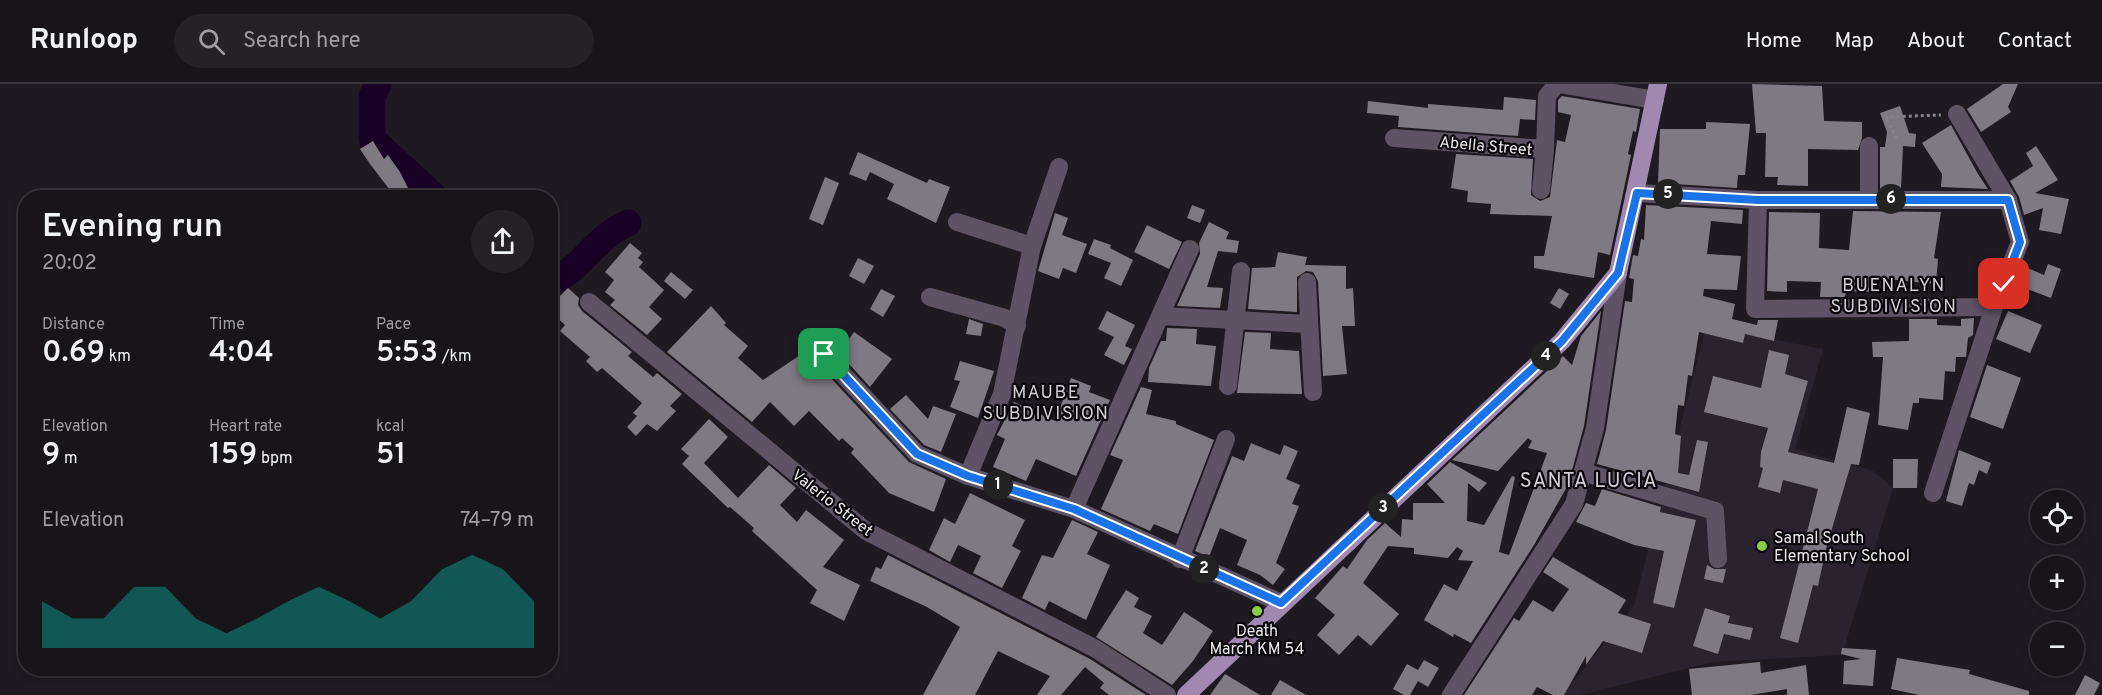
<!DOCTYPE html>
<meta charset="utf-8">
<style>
:root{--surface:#17141a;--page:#242127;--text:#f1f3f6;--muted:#9e9ea2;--line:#363339;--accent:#0f766e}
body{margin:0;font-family:Overpass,sans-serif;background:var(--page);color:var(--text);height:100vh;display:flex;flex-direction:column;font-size:22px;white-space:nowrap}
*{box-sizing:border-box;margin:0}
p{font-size:20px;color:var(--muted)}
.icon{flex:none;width:33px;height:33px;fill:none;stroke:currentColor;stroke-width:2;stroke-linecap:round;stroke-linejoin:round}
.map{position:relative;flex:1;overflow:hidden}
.drawer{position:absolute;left:18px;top:106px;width:540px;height:486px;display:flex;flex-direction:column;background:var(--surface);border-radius:24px;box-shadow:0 3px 9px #0003,0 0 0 2px var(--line)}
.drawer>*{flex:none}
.controls{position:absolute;left:2030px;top:406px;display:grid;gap:12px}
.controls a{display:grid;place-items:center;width:54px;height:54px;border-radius:50%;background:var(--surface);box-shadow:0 3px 9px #0003,0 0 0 2px var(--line);font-size:30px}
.pin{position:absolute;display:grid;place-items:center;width:51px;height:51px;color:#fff;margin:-26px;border-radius:12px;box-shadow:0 3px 9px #0006}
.km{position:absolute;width:30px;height:30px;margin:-15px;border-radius:50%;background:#222;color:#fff;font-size:16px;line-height:30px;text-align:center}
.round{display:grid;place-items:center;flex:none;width:63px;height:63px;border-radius:32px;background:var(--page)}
.headline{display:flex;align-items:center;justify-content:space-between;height:102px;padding:0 24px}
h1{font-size:33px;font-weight:600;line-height:45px}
.figures{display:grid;grid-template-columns:repeat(3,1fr);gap:9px;height:102px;padding:6px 24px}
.figures div{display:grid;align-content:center}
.figures b{font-size:30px;font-weight:600}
.figures small{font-size:16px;font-weight:400}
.figures p{font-size:16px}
.chart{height:168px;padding:12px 24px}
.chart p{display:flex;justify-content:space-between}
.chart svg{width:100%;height:108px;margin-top:6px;fill:var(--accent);opacity:.7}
header{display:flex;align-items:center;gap:36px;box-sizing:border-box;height:84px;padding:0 30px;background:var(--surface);border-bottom:2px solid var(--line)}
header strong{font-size:28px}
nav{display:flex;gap:33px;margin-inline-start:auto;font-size:21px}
.search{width:420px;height:54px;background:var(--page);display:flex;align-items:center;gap:15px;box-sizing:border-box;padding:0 21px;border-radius:33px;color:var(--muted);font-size:22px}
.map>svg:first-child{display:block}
</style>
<header>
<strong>Runloop</strong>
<div class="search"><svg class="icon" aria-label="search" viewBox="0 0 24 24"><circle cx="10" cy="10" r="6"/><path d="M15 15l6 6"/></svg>Search here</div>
<nav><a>Home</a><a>Map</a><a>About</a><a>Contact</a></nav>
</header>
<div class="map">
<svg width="2102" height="611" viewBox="0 0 2102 611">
<rect width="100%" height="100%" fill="#1f1a22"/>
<polygon fill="#2a222f" points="1706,243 1823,265 1795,365 1873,387 1893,404 1842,571 1713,578 1580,611 1563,611 1634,521"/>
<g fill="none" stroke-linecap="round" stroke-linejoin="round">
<g stroke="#180124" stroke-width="27">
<polyline points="378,0 372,13 372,55 436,114"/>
<path d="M550,199C581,186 596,152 628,139"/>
</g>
</g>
<g fill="#7f7983">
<polygon points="1752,0 1822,2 1824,37 1862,38 1862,54 1858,66 1808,65 1808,102 1777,101 1778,93 1765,93 1766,49 1756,49"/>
<polygon points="2003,0 2018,0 2008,23 2011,28 1981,48 1967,25"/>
<polygon points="1562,12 1640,25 1636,48 1633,47 1628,70 1631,71 1610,171 1598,168 1594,194 1534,184 1534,172 1544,172 1552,132 1490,130 1491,120 1467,118 1468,107 1451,104 1456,70 1533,75 1531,111 1540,117 1550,113 1557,56 1565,58 1571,31 1558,28 1558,16"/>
<polygon points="1504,13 1536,16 1535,36 1520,35 1518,52 1398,43 1399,32 1367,29 1368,17 1428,24 1428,20 1503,26"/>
<polygon points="1900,22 1909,49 1916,50 1915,63 1903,62 1901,105 1880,105 1880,63 1885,63 1887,48 1880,29"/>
<polygon points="1706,38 1750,40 1745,91 1738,91 1737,104 1658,99 1660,45 1706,45"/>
<polygon points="1951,41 1978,90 1988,105 1941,103 1942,90 1922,59"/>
<polygon points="373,57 384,75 388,71 400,88 413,114 396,114 370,80 360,65"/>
<polygon points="2036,62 2058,96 2035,109 2069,115 2061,150 2039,146 2043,124 2024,131 2019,113 2010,97 2033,82 2026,69"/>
<polygon points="858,68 927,99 929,95 950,103 936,139 887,115 894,100 870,88 866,97 849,90"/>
<polygon points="825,93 839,99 823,141 809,135"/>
<polygon points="1192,121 1205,126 1200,139 1187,134"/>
<polygon points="1646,121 1743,126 1742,140 1711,137 1707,170 1741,172 1737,206 1704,205 1703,212 1735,220 1732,235 1757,241 1758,236 1778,236 1774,257 1745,250 1743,259 1699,248 1692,292 1688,291 1684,322 1678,321 1675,350 1681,352 1678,389 1689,391 1697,356 1708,358 1699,408 1597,380 1606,346 1625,217 1632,218 1634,195 1629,194 1633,171 1638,172 1641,155 1644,156"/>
<polygon points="1853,127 1941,128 1934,174 1938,175 1936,200 1876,194 1876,208 1846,207 1845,213 1820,213 1821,198 1787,197 1787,208 1767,207 1769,128 1820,129 1819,164 1849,166"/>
<polygon points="1055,129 1068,134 1062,151 1087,160 1076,189 1063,184 1059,195 1038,187"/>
<polygon points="1209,138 1229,148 1226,155 1239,157 1237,169 1218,167 1207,203 1223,204 1220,224 1177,222 1200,170 1199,159"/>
<polygon points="1147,141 1182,158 1169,185 1134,168"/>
<polygon points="1094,155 1111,161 1110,164 1133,176 1121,202 1104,194 1111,179 1088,170"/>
<polygon points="630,159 642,169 638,174 643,178 639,183 664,206 649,223 662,235 647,251 610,221 615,216 605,208 614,196 605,188"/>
<polygon points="1278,168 1307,173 1305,181 1346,182 1346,205 1353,204 1355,242 1342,242 1347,290 1323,292 1318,197 1313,188 1306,187 1297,193 1297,228 1248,225 1252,184 1275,183"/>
<polygon points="858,174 874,182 864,200 849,192"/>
<polygon points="2048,180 2061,185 2051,214 2017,201 2025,183 2044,191"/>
<polygon points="671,188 693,206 685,215 664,197"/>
<polygon points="568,204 579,214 578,221 582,227 632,268 628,272 653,293 657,289 682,310 670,322 676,327 657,347 647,340 636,352 627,343 637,332 633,329 642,319 602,284 597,288 586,277 590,273 560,247 565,241 550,227 550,222"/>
<polygon points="1559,204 1569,210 1560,225 1550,219"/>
<polygon points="881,205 895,212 883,233 870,225"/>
<polygon points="711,222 726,239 724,241 748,262 738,274 763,296 812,263 816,278 909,378 946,395 934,428 889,409 851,369 854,365 842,354 839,357 809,327 794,342 770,318 752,338 667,268"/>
<polygon points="1107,227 1135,241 1125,262 1132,265 1124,281 1104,271 1114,253 1098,245"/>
<polygon points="1601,227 1584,342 1568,401 1534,461 1471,559 1454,550 1453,553 1424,536 1444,500 1457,507 1473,477 1458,476 1463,467 1457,463 1448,474 1414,470 1414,464 1388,462 1363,499 1399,530 1371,562 1358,551 1339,571 1317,551 1335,531 1315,514 1343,482 1347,485 1367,456 1385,439 1401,453 1402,435 1413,436 1413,419 1445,419 1427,400 1450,378 1487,399 1479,408 1468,399 1467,437 1484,441 1512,392 1515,393 1499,468 1509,471 1547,369 1528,364 1532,357 1528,354 1498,387 1452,376 1563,272 1572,281 1581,252"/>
<polygon points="2008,227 2042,241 2030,269 1996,255"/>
<polygon points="1974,234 1973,251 1968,254 1966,273 1956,273 1955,288 1945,287 1943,316 1919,314 1919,319 1913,319 1908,346 1878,341 1883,273 1873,273 1872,258 1909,257 1909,235 1937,235 1937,241 1961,242 1961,235"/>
<polygon points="969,235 983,240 981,252 966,250"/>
<polygon points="1167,244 1197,245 1196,260 1216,262 1211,302 1148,298 1149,284 1161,257 1166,257"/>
<polygon points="854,248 892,275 870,303 839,269"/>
<polygon points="1245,248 1271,249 1270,265 1299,267 1302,310 1237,309"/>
<polygon points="1769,266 1789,271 1785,290 1808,297 1788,368 1834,379 1847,323 1870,329 1859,381 1851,380 1826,465 1818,502 1813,501 1798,559 1780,554 1818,405 1783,396 1780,409 1758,403 1763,384 1760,383 1761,368 1768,344 1704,328 1713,292 1761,304"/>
<polygon points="960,277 994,287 978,334 950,323 960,297 954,296"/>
<polygon points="1987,281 2021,294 2003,345 1970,333"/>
<polygon points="1071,294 1091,302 1089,308 1110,316 1076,392 1036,375 1026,397 993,383 1005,355 997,351 1014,318 1055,337"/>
<polygon points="1141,303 1152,306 1146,330 1176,337 1176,340 1214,356 1178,450 1154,440 1150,447 1101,425 1123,376 1110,371"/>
<polygon points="906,311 928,335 933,322 956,330 941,368 924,361 890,325"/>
<polygon points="709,335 728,353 704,379 738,414 769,381 796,404 780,421 797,438 806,426 844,456 823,483 860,501 844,537 810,519 817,506 752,447 754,444 730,423 728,424 682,380 689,372 681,365"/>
<polygon points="1251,359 1280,371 1284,361 1298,367 1286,395 1300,401 1292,420 1299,422 1276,479 1285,485 1273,501 1260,491 1237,481 1247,456 1220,444 1209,473 1195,467 1232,372 1244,377"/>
<polygon points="1959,366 1991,379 1987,390 1979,386 1974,401 1969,399 1962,422 1946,417"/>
<polygon points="1893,375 1918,375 1917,404 1893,404"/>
<polygon points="1602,405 1661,423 1660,428 1696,436 1674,524 1653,519 1664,467 1634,461 1576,438 1586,419 1595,422"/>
<polygon points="970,409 1025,436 1012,462 1021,467 1002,504 973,489 981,472 958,461 950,478 929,466 944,434 955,440"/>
<polygon points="1072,436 1098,448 1087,470 1110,481 1086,536 1049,517 1045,526 1022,514 1042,471 1053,474"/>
<polygon points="888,471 1090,575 1146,611 1109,611 1100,604 1104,599 1085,583 1061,611 1037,611 1050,592 998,567 975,611 923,611 960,543 927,523 870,497 876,483 881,485"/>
<polygon points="1553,473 1626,516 1618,529 1651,540 1642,569 1603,557 1586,581 1586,572 1564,611 1553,611 1537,603 1532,611 1464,611 1514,534 1519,537 1533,516 1553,528 1569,505 1543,488"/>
<polygon points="1707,481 1714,485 1726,485 1723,499 1704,495"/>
<polygon points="1126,506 1139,514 1134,523 1152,532 1143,549 1162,561 1184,528 1213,547 1193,577 1172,601 1096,553"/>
<polygon points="1705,524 1730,532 1728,539 1753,544 1750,556 1724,550 1718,570 1693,562"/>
<polygon points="1842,564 1876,566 1873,602 1843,600 1844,577 1861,575 1841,570"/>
<polygon points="1897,574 1970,586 1969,590 2029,607 2029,611 1919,611 1891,605"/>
<polygon points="1424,576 1439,584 1428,603 1418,597 1410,611 1404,611 1393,605 1407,580 1418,586"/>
<polygon points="1760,578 1761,589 1806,581 1809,611 1787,611 1787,605 1750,611 1692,611 1689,585"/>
<polygon points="1225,590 1260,611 1210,611"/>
<polygon points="2085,591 2100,599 2094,611 2075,611"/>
<polygon points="1280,596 1306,611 1271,611"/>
</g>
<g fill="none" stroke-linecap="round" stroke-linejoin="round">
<polyline stroke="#868289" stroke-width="3" stroke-dasharray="3 3" stroke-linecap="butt" points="1897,54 1885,33 1941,31"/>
<g stroke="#5e5265" stroke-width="18">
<polyline points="1560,0 1655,16"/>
<polyline points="1394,54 1545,65 1547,12 1557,0"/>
<polyline points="1869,62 1869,115"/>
<polyline points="1541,106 1545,65"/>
<polyline points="1637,109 1758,116 2008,116"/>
<polyline points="1758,116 1755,225 1994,223"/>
<polyline points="957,138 1032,162"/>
<polyline points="1307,198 1313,308"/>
<polyline points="930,213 1005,234 1017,242"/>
<polyline points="589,218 866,447 1096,565 1167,611"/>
<polyline points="1161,232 1307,240"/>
<polyline points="824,270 917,370 968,392 1074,425 1281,519"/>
<polyline points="1228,302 1241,187"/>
<polyline points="1583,388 1715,427 1718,475"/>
<polyline points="968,392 1002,310 1032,162 1059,83"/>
<polyline points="1933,409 1994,223 2020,158 2008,116 1957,30"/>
<polyline points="1074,425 1190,165"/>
<polyline points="1180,475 1226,355"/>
<polyline points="1451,611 1574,420 1595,344 1618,189"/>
</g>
<polyline stroke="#a088b0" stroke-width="18" points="1186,611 1562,257 1618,189 1658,0"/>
</g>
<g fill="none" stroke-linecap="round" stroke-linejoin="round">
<defs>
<polyline id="route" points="824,270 917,370 968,392 1074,425 1281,519 1562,257 1618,189 1637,109 1758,116 2008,116 2020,158 2004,200"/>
</defs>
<use href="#route" stroke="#fff" stroke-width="12"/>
<use href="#route" stroke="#1a73e8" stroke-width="8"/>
</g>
<g fill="#8ace47" stroke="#080609" stroke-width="2">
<circle cx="1762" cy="462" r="6"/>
<circle cx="1257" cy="527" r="6"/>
</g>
<g text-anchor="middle" stroke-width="4.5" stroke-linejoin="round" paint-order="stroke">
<g font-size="16" fill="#ebe8ed" stroke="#080609">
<text transform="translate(1486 61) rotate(5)" y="6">Abella Street</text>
<text transform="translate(833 418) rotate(38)" y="6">Valerio Street</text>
</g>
<g font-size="16" fill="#ebe8ed" stroke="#080609" text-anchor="start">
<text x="1774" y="459">Samal South<tspan x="1774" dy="18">Elementary School</tspan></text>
<text x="1257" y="552" text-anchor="middle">Death<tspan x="1257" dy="18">March KM 54</tspan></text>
</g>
<g font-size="18" letter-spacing="1.5" fill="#d4cdd8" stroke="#080609">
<text x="1894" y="207">BUENALYN<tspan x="1894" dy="21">SUBDIVISION</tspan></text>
<text x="1046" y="314">MAUBE<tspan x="1046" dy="21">SUBDIVISION</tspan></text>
</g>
<g font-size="20" letter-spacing="1.5" fill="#d4cdd8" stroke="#080609">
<text x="1589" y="403">SANTA LUCIA</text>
</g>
</g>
</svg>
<div class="controls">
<a><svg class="icon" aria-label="locate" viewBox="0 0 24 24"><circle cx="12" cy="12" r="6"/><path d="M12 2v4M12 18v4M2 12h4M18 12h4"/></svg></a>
<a>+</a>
<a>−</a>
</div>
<div class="pin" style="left:824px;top:270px;background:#1e9e55"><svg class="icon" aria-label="arrive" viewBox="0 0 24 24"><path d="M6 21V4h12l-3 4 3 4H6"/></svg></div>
<div class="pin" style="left:2004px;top:200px;background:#d93025"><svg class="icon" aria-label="check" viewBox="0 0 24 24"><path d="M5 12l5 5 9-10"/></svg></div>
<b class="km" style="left:998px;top:401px">1</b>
<b class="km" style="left:1204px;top:485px">2</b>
<b class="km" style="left:1383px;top:424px">3</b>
<b class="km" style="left:1546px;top:272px">4</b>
<b class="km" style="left:1668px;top:110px">5</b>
<b class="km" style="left:1891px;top:115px">6</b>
<section class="drawer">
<div class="headline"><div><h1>Evening run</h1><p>20:02</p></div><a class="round"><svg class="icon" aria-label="share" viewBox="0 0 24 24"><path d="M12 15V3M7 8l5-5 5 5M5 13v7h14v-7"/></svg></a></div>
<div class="figures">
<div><p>Distance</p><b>0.69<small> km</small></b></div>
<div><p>Time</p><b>4:04</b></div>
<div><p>Pace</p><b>5:53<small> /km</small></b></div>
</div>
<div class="figures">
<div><p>Elevation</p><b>9<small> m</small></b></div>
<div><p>Heart rate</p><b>159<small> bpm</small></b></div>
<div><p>kcal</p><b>51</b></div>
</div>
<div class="chart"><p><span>Elevation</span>74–79 m</p>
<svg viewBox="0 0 160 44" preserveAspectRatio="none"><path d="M0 44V25L10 32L20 32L30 19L40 19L50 32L60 38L70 32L80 25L90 19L100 25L110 32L120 25L130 12L140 6L150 12L160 25V44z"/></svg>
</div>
</section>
</div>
